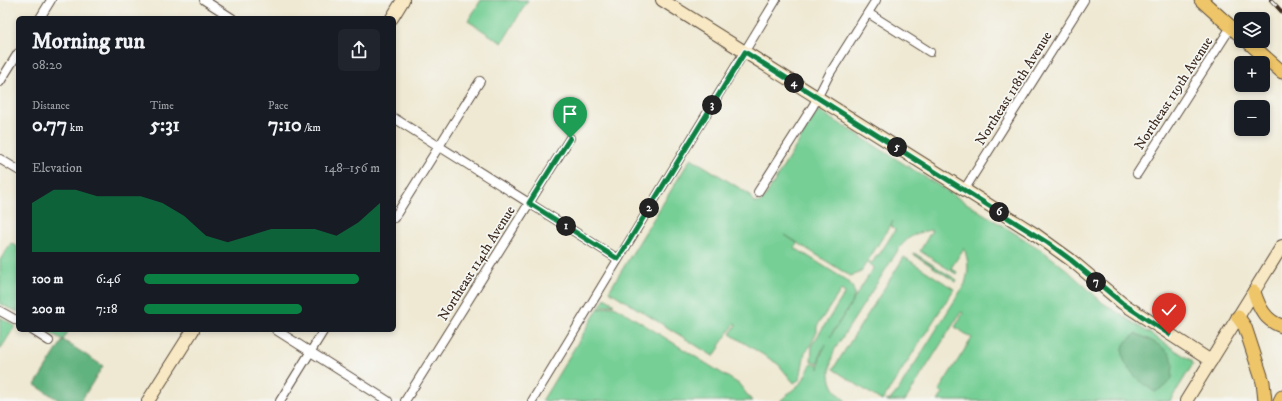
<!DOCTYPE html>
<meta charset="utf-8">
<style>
:root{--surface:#171b24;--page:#20242c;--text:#f1f3f6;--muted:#9ea1a6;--accent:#0b8043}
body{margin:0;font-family:"IM FELL DW Pica",serif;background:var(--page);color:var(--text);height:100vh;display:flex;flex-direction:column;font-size:15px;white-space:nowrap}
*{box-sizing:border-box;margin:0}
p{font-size:13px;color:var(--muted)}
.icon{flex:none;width:22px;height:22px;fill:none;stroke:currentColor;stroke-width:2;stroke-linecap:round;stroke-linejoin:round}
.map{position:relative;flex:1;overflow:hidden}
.drawer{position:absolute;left:16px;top:16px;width:380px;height:316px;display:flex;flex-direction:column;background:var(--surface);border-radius:6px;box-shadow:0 2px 6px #0003}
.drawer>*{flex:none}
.buttons{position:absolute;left:1234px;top:12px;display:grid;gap:8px}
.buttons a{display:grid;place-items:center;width:36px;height:36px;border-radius:6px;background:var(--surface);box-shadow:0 2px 6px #0003;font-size:20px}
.pin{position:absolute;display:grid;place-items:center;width:34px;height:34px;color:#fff;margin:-41px -17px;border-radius:50% 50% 50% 0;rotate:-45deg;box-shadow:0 0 4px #0007}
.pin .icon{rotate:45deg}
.km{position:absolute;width:20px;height:20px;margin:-10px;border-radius:50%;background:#222;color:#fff;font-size:11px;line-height:20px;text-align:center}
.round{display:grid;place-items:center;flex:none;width:42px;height:42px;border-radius:6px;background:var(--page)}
.head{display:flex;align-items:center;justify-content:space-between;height:68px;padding:0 16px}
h1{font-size:22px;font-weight:800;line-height:30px}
.metrics{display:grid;grid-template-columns:repeat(3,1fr);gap:6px;height:68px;padding:4px 16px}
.metrics div{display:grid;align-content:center}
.metrics b{font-size:20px;font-weight:800}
.metrics small{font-size:11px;font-weight:400}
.metrics p{font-size:11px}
.chart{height:112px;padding:8px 16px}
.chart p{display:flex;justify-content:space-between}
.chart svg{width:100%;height:72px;margin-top:4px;fill:var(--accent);opacity:.7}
ul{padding:0 16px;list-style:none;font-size:13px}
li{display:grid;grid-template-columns:64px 48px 1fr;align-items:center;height:30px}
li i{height:10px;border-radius:5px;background:var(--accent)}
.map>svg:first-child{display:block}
</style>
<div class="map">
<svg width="1282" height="401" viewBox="0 0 1282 401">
<rect width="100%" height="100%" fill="#f6f6f2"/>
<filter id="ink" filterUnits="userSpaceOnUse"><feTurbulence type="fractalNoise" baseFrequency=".025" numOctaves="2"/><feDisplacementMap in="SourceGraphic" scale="8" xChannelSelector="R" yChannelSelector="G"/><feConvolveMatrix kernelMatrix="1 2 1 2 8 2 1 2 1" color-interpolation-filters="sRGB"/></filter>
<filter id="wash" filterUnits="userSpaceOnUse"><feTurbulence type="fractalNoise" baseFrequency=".012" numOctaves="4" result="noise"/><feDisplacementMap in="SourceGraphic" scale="16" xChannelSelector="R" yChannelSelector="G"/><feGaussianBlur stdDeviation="0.9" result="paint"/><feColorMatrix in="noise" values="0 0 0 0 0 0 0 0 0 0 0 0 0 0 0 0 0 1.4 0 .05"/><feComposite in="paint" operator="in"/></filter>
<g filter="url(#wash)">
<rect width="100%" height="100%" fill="#efe9d3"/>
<g fill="#76cf95" stroke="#587c5a" fill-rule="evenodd">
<polygon points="481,0 528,0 502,43 468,21"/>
<path d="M818,110L1043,251L1066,269L1103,303L1192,361L1193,364L1170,401H938L943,393L939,390L972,338L955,327L963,313L961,312L905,401H886L891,399L899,389L965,284C969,269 969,263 964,248L951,268L957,272L956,274L920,251L932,230C916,232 910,236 900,247L835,349C827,370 827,387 846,401H830L829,400V401H780L802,382L811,364L819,365V369L820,357L826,344L821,352L818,363L811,362L812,345L845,293L841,290L817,326V332L809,348L805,352L800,379L794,383L778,364L730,334L736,325L735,323L719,346L720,347L714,356H713L609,291L691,158L749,194L754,203L762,202ZM893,221L891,226L895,230L879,255H877L872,263L868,261L867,263L874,267L830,337C835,326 852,306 854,296C855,290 852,286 849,282L795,248L797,243L785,235L850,276L860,273Z"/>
<polygon points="11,243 18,247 18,312 0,304 0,260"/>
<polygon points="914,253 957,280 956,282 913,254"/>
<polygon points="904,257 954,289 882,401 833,369"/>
<polygon points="605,298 614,304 601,307 600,309 613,306 616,307 739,384 752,401 542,401"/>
<polygon points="0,317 15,326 0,350"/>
<polygon points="46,330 69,330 63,340"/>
</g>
<g fill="#60b27e" stroke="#4e6e4e">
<path d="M1136,334C1145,337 1169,348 1172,359C1174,364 1172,372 1172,378L1165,386L1155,392C1142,384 1116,363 1124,345C1126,340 1132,337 1136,334Z"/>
<polygon points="63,340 103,366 81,401 60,401 35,385"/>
</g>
</g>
<g filter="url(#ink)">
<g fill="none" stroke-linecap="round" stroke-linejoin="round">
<defs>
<g id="street">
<polyline points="204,0 232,18"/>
<polyline points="868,13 930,52"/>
<polyline points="40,18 51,0"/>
<polyline points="0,82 18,53"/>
<polyline points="394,118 618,259"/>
<polyline points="0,159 18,170"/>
<polyline points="1137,174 1231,27"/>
<polyline points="964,190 1084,0"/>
<polyline points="758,192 813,106 830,73 876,0"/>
<polyline points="394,218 480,81"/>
<polyline points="0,311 18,321"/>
<polyline points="32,330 49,341"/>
<polyline points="276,330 388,401"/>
<polyline points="280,401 324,330"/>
<polyline points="405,401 570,138"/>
<polyline points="532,401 776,0"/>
</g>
<g id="secondary">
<polyline points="662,0 1035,234 1071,260 1122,303 1211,361"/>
<polyline points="392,18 403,0"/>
<polyline points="148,401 193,330"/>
<polyline points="1186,401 1282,246"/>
</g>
<g id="primary">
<polyline points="1201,0 1241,36"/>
<polyline points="1247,41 1282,72"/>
<path d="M1254,292C1259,307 1265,321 1282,326"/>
<polyline points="1238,317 1245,327 1263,382 1265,401"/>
<polyline points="1280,401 1282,397"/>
</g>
</defs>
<use href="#street" stroke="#564739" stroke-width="10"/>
<use href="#secondary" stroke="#564739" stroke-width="14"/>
<use href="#primary" stroke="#564739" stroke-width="15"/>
<use href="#street" stroke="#fff" stroke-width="8"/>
<use href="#secondary" stroke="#f8e8c3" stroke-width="12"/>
<use href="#primary" stroke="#eec569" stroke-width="13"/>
<defs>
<polyline id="rail" points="1271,0 1282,12"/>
</defs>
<use href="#rail" stroke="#3b2a1e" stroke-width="4"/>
<use href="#rail" stroke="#f6f6f2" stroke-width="2.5" stroke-dasharray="8" stroke-linecap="butt"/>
</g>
</g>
<g fill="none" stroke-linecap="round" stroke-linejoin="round" filter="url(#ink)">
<defs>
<polyline id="route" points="570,138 529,203 618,259 745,52 1048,243 1071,260 1122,303 1169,334"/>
</defs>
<use href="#route" stroke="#fff" stroke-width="8"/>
<use href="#route" stroke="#0b8043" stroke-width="5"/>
</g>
<g text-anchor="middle" stroke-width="3.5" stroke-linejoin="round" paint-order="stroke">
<g font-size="14" fill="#3b2a1e" stroke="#f6f6f2">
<text transform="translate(1013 88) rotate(-58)" y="5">Northeast 118th Avenue</text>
<text transform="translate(1173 93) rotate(-57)" y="5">Northeast 119th Avenue</text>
<text transform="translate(476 263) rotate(-58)" y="5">Northeast 114th Avenue</text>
</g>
</g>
</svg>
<div class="buttons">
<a><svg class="icon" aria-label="layers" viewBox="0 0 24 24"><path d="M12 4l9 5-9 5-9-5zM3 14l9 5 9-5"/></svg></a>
<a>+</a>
<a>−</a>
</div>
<div class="pin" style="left:570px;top:138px;background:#1e9e55"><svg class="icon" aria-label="arrive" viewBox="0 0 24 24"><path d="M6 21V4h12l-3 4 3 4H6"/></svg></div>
<div class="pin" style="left:1169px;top:334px;background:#d93025"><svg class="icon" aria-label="check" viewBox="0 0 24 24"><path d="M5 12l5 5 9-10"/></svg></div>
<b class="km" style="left:566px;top:226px">1</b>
<b class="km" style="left:649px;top:208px">2</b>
<b class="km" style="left:712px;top:105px">3</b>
<b class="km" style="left:794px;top:83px">4</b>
<b class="km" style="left:897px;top:147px">5</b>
<b class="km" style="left:999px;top:212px">6</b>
<b class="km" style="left:1096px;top:282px">7</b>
<section class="drawer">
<div class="head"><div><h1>Morning run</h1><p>08:20</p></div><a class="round"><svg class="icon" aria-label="share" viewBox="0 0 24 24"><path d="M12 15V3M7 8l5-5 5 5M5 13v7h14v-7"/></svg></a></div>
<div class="metrics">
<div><p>Distance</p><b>0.77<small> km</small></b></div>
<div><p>Time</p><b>5:31</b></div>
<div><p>Pace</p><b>7:10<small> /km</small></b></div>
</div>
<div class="chart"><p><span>Elevation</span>148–156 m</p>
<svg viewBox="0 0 160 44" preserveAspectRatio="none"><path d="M0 44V14L10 6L20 6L30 10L40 10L50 10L60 14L70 22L80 34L90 38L100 34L110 30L120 30L130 30L140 34L150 26L160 14V44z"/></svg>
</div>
<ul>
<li><b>100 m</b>6:46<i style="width:91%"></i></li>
<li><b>200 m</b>7:18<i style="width:67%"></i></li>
</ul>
</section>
</div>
